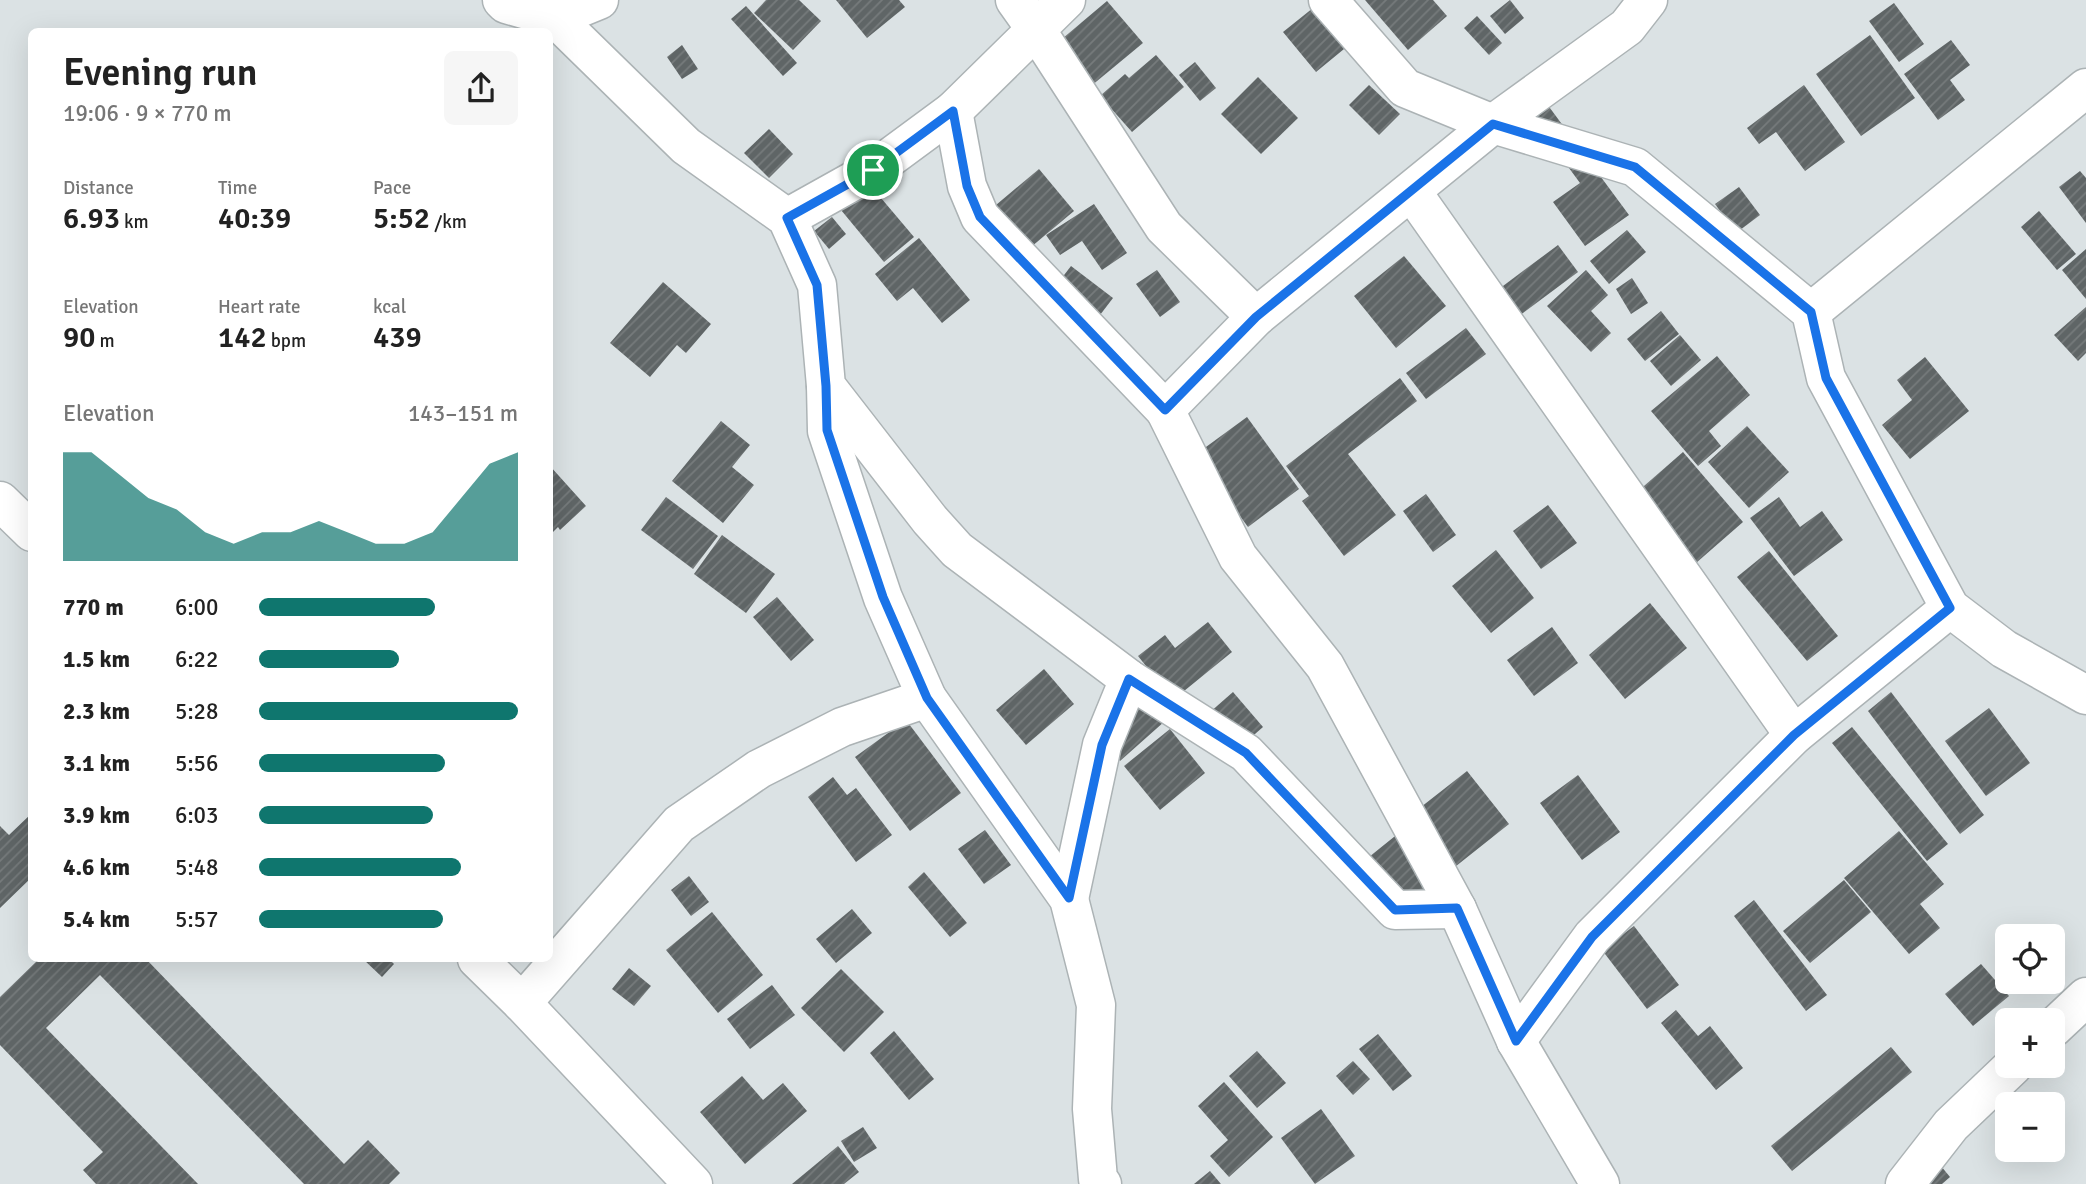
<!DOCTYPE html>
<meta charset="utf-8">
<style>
:root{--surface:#fff;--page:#f6f6f6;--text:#222;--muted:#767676;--accent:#0f766e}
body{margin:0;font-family:Signika,sans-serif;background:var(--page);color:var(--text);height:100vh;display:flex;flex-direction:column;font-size:26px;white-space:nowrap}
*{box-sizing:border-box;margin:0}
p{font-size:23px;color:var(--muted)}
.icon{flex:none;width:38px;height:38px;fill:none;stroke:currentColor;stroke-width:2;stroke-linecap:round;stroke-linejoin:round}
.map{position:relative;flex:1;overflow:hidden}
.details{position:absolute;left:28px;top:28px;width:525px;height:934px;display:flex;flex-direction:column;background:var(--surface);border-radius:10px;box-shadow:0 7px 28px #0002}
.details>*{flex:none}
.controls{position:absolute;left:1995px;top:924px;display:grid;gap:14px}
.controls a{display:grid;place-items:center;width:70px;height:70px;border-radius:10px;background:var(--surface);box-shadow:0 7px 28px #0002;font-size:35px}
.pin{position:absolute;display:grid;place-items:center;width:60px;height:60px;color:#fff;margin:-30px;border:4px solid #fff;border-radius:50%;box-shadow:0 2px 7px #0007}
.round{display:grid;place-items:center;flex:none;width:74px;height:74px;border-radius:10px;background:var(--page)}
.overview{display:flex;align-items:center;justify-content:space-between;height:119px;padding:0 35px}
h1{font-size:38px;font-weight:600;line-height:52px}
.stats{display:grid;grid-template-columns:repeat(3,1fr);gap:10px;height:119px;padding:7px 35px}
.stats div{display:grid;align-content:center}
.stats b{font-size:30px;font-weight:600}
.stats small{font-size:19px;font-weight:400}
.stats p{font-size:19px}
.chart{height:196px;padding:14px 35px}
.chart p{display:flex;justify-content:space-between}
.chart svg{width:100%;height:126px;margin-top:7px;fill:var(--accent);opacity:.7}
ul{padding:0 35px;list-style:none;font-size:23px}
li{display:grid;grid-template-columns:112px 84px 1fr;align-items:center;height:52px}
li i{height:18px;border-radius:9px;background:var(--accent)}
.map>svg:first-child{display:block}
</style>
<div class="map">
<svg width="2086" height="1184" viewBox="0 0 2086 1184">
<defs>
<pattern id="building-hatch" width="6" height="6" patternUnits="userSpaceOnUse" patternTransform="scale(1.75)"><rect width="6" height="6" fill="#5f6566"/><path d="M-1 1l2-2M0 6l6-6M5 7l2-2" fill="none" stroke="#767b7c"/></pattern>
</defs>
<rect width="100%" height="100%" fill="#dbe2e4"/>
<g fill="url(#building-hatch)">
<polygon points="766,0 799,0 821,21 793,50 754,13"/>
<polygon points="836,0 899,0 905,7 867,38"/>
<polygon points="1323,0 1374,31 1348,52 1344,49 1316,72 1283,32"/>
<polygon points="1365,0 1433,0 1447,16 1408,50"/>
<polygon points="1510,0 1524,18 1505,34 1490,16"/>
<polygon points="1107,1 1143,43 1091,86 1056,44"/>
<polygon points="1894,3 1924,44 1899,62 1869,21"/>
<polygon points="746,6 797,63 783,76 731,19"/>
<polygon points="1477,16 1502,43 1489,55 1464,28"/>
<polygon points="1870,35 1915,98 1861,136 1816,74"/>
<polygon points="1951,40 1970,65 1950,80 1965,100 1938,120 1904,74"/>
<polygon points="682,45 698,69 682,79 667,57"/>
<polygon points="1156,55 1184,87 1132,132 1100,96 1125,74 1129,78"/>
<polygon points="1195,62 1216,88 1200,101 1179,75"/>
<polygon points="1258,77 1298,118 1261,154 1221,114"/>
<polygon points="1369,85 1400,114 1379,135 1349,105"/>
<polygon points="1804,85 1845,142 1805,171 1776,132 1759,144 1747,128"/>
<polygon points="1547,104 1629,215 1585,246 1553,202 1580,183 1530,115"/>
<polygon points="769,129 793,154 769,178 744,153"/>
<polygon points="1039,169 1074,211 1031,247 996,205"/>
<polygon points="2080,171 2086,178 2086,223 2059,187"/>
<polygon points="870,185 914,237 884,262 841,210"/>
<polygon points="1739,187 1760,215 1736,233 1715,204"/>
<polygon points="1094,204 1127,253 1102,270 1082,241 1060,255 1046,235"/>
<polygon points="2039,211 2076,254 2057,270 2021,227"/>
<polygon points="832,217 846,234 829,249 814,231"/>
<polygon points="1627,230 1646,252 1609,284 1590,261"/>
<polygon points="919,238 970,300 942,323 913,288 897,301 875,274"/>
<polygon points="1558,245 1578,272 1519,316 1499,289"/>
<polygon points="2086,249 2086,299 2062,270"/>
<polygon points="1404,256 1446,306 1396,348 1354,296"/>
<polygon points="1071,266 1113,298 1100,315 1058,283"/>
<polygon points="1157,270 1180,302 1160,317 1136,284"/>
<polygon points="1586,270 1608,295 1591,311 1611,333 1591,352 1547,306"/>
<polygon points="1632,278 1648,303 1631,314 1616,289"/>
<polygon points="663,282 711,324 686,353 677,345 650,377 610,343"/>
<polygon points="2086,307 2086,353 2078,361 2054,335"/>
<polygon points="1661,311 1679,334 1645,361 1627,339"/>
<polygon points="1466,328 1486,354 1426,399 1406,373"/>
<polygon points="1680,335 1701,360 1671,386 1650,361"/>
<polygon points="1717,356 1750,395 1709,431 1721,446 1698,466 1651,411"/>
<polygon points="1925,357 1969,411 1910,459 1882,425 1912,400 1897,380"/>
<polygon points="1400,378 1417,401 1348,454 1396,515 1344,556 1302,501 1309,496 1286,466"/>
<polygon points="1247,417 1299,489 1248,527 1195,455"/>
<polygon points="721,421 750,445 732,467 754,485 723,523 672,481"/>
<polygon points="1747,426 1789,472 1749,508 1708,462"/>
<polygon points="1683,452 1743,522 1696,563 1636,493"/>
<polygon points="550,466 586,506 560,530 558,527 550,535"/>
<polygon points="1426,494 1456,535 1433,552 1403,511"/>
<polygon points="666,497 718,536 693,569 641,530"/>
<polygon points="1779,497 1800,527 1822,511 1843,540 1794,576 1750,518"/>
<polygon points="1548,505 1577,543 1541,569 1513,531"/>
<polygon points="722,535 775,574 746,613 694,574"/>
<polygon points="1496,550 1534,598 1491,633 1452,586"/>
<polygon points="1769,551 1838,636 1807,661 1737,577"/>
<polygon points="777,597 814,640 791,661 753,617"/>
<polygon points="1650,603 1687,648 1625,699 1589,655"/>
<polygon points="1208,622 1232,652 1173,700 1138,656 1165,635 1175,648"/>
<polygon points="1552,627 1578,663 1534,696 1507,660"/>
<polygon points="1044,669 1074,704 1026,745 996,710"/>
<polygon points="1233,692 1263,727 1224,761 1193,727"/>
<polygon points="1891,692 1984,815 1960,834 1868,711"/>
<polygon points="1145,698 1165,721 1120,761 1100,738"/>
<polygon points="1989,708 2030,763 1986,796 1945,741"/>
<polygon points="906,720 961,793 910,831 855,757"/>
<polygon points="1852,727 1948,844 1927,861 1832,743"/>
<polygon points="1170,729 1205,773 1160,810 1124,766"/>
<polygon points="1467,771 1509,824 1402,909 1364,861 1425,812 1421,807"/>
<polygon points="1578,775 1620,832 1582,860 1540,803"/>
<polygon points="833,777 847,795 856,788 892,835 856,862 808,797"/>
<polygon points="32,813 32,877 0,908 0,826 9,835"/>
<polygon points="985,830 1011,865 984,884 958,849"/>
<polygon points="1899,831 1944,884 1920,904 1940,928 1909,954 1844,878"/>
<polygon points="924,872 967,923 950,937 908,887"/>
<polygon points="689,876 709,902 691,916 671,890"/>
<polygon points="1844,880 1871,912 1810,963 1783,931"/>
<polygon points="1754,900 1827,995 1806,1011 1734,916"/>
<polygon points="852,909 872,933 836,963 816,939"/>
<polygon points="712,912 763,975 718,1013 666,950"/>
<polygon points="1634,926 1679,985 1647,1009 1602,950"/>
<polygon points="39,959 146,959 344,1164 368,1140 400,1173 389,1184 304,1184 100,975 46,1028 198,1184 96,1184 83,1170 103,1152 0,1045 0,997"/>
<polygon points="363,959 389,959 394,964 382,977"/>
<polygon points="1981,964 2009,996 1973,1026 1945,994"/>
<polygon points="2007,966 2007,982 2026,982 2012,992 1998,973"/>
<polygon points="629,968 651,986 634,1006 612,989"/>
<polygon points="841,969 884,1012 844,1052 801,1008"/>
<polygon points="772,985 795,1015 750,1049 727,1019"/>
<polygon points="1676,1010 1698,1036 1710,1026 1743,1068 1716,1090 1661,1023"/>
<polygon points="894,1031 934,1079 909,1100 870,1053"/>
<polygon points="1378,1034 1412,1076 1393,1091 1359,1049"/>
<polygon points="1891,1047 1912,1072 1792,1171 1771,1146"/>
<polygon points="1257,1051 1286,1083 1257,1108 1229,1076"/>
<polygon points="1353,1061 1370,1079 1353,1095 1336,1076"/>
<polygon points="742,1076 763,1100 783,1083 807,1111 745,1164 700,1112"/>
<polygon points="1224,1082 1273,1137 1229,1177 1210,1156 1228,1140 1198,1106"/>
<polygon points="1321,1109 1355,1156 1315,1184 1281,1138"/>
<polygon points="863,1127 877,1148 854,1162 841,1141"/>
<polygon points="838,1146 859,1172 844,1184 792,1184"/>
<polygon points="1927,1149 1950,1177 1942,1184 1904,1184"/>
<polygon points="1210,1171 1221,1184 1194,1184"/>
</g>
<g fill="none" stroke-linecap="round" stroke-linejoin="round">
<defs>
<g id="minor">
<polyline points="502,0 506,4 555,18 686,146 787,218 817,285 826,386 930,520 957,550 1129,679 1246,753 1395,910 1457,909"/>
<polyline points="1015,0 1035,28 1164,227 1256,317"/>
<polyline points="1328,0 1405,88 1493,124 1635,167 1811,312 1826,378 1950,608 2004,649 2086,695"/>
<polyline points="555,18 599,0"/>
<polyline points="953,111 967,186 980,217 1165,410"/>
<polyline points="1412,192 1794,735"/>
<polyline points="787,218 873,170 953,111 1066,0"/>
<polyline points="1811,312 2086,88"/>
<polyline points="826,386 827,431 883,598 927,698 1069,899 1096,1005 1092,1109 1098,1179 1102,1184"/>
<polyline points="0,501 32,532"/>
<polyline points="1069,899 1102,745 1129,679"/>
<polyline points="477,959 522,1003 693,1184"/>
<polyline points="522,1003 679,824 759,769 842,727 927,698"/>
<polyline points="2053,1028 2086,997"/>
<polyline points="1516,1041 1592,937 1794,735 1950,608"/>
<polyline points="1600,1184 1516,1041 1457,909 1325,666 1238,557 1165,410 1256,317 1493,124 1627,27 1648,0"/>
<polyline points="1905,1184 1951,1125 2013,1066"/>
</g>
</defs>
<use href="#minor" stroke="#acb3b5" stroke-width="41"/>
<use href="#minor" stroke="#fff" stroke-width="38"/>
</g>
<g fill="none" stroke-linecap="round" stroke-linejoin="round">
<defs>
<polygon id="route" points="953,111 967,186 980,217 1165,410 1256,317 1493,124 1635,167 1811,312 1826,378 1950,608 1794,735 1592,937 1516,1041 1457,908 1395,910 1246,753 1129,679 1102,745 1069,898 927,698 883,597 827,430 826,386 817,285 787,218 873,170"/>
</defs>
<use href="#route" stroke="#fff" stroke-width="14"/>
<use href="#route" stroke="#1a73e8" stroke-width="9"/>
</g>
</svg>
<div class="controls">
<a><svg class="icon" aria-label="locate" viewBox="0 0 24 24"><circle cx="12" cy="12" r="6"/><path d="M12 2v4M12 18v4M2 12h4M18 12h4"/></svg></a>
<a>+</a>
<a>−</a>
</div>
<div class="pin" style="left:873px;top:170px;background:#1e9e55"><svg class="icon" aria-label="arrive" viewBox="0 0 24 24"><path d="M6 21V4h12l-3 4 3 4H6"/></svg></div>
<section class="details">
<div class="overview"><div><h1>Evening run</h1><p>19:06 · 9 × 770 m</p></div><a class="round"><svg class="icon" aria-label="share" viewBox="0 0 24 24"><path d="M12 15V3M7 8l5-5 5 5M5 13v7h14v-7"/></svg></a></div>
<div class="stats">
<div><p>Distance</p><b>6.93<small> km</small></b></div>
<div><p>Time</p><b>40:39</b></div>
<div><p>Pace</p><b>5:52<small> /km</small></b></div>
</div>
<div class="stats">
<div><p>Elevation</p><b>90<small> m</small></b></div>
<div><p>Heart rate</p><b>142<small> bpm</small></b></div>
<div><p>kcal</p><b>439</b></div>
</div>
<div class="chart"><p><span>Elevation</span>143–151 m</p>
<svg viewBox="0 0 160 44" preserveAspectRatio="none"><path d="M0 44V6L10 6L20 14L30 22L40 26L50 34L60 38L70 34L80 34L90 30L100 34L110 38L120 38L130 34L140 22L150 10L160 6V44z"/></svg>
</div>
<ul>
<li><b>770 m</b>6:00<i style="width:68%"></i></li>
<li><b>1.5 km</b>6:22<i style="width:54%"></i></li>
<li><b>2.3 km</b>5:28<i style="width:100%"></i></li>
<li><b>3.1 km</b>5:56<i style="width:72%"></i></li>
<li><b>3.9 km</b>6:03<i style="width:67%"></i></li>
<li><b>4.6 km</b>5:48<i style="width:78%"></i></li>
<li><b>5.4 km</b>5:57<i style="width:71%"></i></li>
</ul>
</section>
</div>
